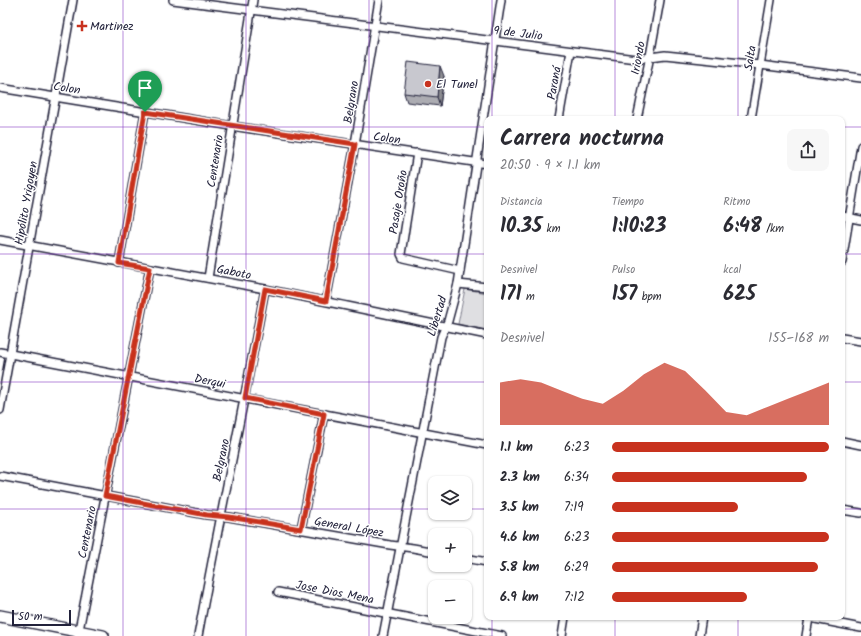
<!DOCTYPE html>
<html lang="es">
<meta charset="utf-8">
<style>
:root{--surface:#fff;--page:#f7f7f7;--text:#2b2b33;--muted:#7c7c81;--accent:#c8321e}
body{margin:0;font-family:Kalam,sans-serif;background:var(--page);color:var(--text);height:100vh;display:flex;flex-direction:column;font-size:15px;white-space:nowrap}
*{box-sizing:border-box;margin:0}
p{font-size:13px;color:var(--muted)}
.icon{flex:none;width:22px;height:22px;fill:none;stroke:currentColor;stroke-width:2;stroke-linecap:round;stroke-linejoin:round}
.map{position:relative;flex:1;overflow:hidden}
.sheet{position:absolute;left:484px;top:116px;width:361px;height:504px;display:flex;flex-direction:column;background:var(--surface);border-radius:8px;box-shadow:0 1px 3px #0004}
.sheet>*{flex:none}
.tools{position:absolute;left:428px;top:476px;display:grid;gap:8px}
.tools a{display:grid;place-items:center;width:44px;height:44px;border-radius:8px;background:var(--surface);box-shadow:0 1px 3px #0004;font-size:20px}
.scale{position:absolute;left:12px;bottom:10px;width:59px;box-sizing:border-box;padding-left:4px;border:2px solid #22223b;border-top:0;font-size:11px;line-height:14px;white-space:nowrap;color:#22223b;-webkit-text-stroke:3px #fff;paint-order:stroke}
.pin{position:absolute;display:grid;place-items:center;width:34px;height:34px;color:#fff;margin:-41px -17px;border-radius:50% 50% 50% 0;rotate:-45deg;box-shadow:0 0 4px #0007}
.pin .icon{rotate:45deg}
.round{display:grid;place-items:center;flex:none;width:42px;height:42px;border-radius:8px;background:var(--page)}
.summary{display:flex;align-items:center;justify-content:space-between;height:68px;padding:0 16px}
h1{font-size:22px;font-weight:800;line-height:30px}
.metrics{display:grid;grid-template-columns:repeat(3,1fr);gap:6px;height:68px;padding:4px 16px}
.metrics div{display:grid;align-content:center}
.metrics b{font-size:20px;font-weight:800}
.metrics small{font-size:11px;font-weight:400}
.metrics p{font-size:11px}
.chart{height:112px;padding:8px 16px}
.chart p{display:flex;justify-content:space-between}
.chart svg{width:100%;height:72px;margin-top:4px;fill:var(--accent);opacity:.7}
ul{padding:0 16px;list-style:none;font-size:13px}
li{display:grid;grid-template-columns:64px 48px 1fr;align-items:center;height:30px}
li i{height:10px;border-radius:5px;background:var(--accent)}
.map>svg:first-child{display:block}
</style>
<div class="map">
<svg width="861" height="636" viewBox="0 0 861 636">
<rect width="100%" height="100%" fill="#fff"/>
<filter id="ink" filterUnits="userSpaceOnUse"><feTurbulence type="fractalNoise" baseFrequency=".025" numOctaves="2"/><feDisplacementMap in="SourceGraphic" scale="8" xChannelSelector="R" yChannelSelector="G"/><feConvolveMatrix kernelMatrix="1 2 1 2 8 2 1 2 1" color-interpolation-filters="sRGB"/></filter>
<g filter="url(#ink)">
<polygon fill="#dfdfe2" stroke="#80808e" points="465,289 487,293 487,330 458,324"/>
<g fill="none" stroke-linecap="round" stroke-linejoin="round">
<defs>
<g id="street">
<polyline points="173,0 636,59 665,55 760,65 861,78"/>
<polyline points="0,88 232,126 487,164"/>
<polyline points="559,119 571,51"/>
<polyline points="637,119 650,56 660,0"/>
<polyline points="751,119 771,0"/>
<polyline points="417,153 401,254 403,258 460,271"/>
<polyline points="842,216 861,220"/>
<polyline points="0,240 265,289 487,335"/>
<polyline points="842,262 861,146"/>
<polyline points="119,263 145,112"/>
<polyline points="208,278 253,0"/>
<polyline points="458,284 487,287"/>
<polyline points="326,301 355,144 379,0"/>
<polyline points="842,338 861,341"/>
<polyline points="0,352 487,445"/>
<polyline points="0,410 73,0"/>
<polyline points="842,441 861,445"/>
<polyline points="0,476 207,515 229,517 390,545 413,548 435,552"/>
<polyline points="842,510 861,513"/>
<polyline points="301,529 324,414"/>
<polyline points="465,558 487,562"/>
<polyline points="278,592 502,636"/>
<polyline points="805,617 861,628"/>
<polyline points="78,635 150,268"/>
<path d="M198,636C219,520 244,405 265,289"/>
<polyline points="383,636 441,337 448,321 458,284 501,0"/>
<polyline points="562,636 565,617"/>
<polyline points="699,636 702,617"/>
<polyline points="806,636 809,618"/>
</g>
<polyline id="secondary" points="0,616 103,636"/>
</defs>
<use href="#street" stroke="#22223b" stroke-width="10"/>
<use href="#secondary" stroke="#22223b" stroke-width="14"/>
<use href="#street" stroke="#fff" stroke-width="7"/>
<use href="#secondary" stroke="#fff" stroke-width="11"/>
</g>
<polygon fill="#acacb2" stroke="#22223b" points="444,76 440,106 407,102 404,93"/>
<polygon fill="#8c8c91" stroke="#22223b" points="440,66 444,76 440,106 437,97"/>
<polygon fill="#c8c8cf" stroke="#22223b" points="408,62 440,66 437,97 404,93"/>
</g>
<g fill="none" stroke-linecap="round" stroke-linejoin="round" filter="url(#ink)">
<defs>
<polygon id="route" points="145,112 355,144 326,301 265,289 245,398 324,414 301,529 229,517 207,515 105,496 150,268 119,263"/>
</defs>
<use href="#route" stroke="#fff" stroke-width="8"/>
<use href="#route" stroke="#c8321e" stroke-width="5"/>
</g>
<path fill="none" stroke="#7b2cbf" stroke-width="1" stroke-opacity="0.55" d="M123,0V636M246,0V636M369,0V636M492,0V119M615,0V119M738,0V119M0,127H487M842,127H861M0,254H487M842,254H861M0,382H487M842,382H861M0,509H435M465,509H487M842,509H861M492,617V636M615,617V636M738,617V636"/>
<g fill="#c8321e" stroke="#fff" stroke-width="1.5">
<path d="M80 20h4v4h4v4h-4v4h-4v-4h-4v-4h4z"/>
<circle cx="428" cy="84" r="4"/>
</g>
<g text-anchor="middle" stroke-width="3" stroke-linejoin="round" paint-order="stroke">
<g font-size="12" fill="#22223b" stroke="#fff" text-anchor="start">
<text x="90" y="30">Martinez</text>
<text x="436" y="88">El Tunel</text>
</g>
<g font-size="12" fill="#22223b" stroke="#fff">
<text transform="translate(518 33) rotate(7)" y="4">9 de Julio</text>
<text transform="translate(638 58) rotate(-79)" y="4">Iriondo</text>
<text transform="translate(750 58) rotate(-81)" y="4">Salta</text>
<text transform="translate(554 83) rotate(-80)" y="4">Paraná</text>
<text transform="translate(67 88) rotate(9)" y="4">Colon</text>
<text transform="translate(351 102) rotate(-81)" y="4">Belgrano</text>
<text transform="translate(387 138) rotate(8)" y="4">Colon</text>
<text transform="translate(215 161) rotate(-81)" y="4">Centenario</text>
<text transform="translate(398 202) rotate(-81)" y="4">Pasaje Oroño</text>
<text transform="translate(26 203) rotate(-80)" y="4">Hipólito Yrigoyen</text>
<text transform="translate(234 272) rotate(11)" y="4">Gaboto</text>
<text transform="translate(437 316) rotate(-73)" y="4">Libertad</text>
<text transform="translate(210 381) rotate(11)" y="4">Derqui</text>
<text transform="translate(221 460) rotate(-78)" y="4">Belgrano</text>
<text transform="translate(349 527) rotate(10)" y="4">General López</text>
<text transform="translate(87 532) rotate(-79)" y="4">Centenario</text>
<text transform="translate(335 592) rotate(11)" y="4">Jose Dios Mena</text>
</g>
</g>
</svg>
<div class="tools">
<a><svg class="icon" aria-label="layers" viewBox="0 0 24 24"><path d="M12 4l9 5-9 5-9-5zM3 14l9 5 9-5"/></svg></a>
<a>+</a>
<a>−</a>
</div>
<div class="scale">50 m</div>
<div class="pin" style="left:145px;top:112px;background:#1e9e55"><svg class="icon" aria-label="arrive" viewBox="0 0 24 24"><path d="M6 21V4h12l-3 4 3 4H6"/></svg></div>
<section class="sheet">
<div class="summary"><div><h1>Carrera nocturna</h1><p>20:50 · 9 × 1.1 km</p></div><a class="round"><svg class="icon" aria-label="share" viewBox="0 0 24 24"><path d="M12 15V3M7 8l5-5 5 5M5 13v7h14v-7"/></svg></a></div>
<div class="metrics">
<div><p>Distancia</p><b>10.35<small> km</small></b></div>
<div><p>Tiempo</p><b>1:10:23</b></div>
<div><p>Ritmo</p><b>6:48<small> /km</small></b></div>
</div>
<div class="metrics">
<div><p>Desnivel</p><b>171<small> m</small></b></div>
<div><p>Pulso</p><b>157<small> bpm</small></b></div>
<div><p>kcal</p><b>625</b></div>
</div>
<div class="chart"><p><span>Desnivel</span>155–168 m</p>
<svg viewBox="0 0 160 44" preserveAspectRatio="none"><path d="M0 44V18L10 16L20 18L30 23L40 28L50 31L60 23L70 13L80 6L90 11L100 23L110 36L120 38L130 33L140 28L150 23L160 18V44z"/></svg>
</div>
<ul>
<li><b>1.1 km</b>6:23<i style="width:100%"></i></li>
<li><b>2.3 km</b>6:34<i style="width:90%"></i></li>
<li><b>3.5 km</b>7:19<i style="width:58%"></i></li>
<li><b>4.6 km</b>6:23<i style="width:100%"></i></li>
<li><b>5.8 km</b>6:29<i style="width:95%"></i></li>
<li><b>6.9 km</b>7:12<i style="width:62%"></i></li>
</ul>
</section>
</div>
